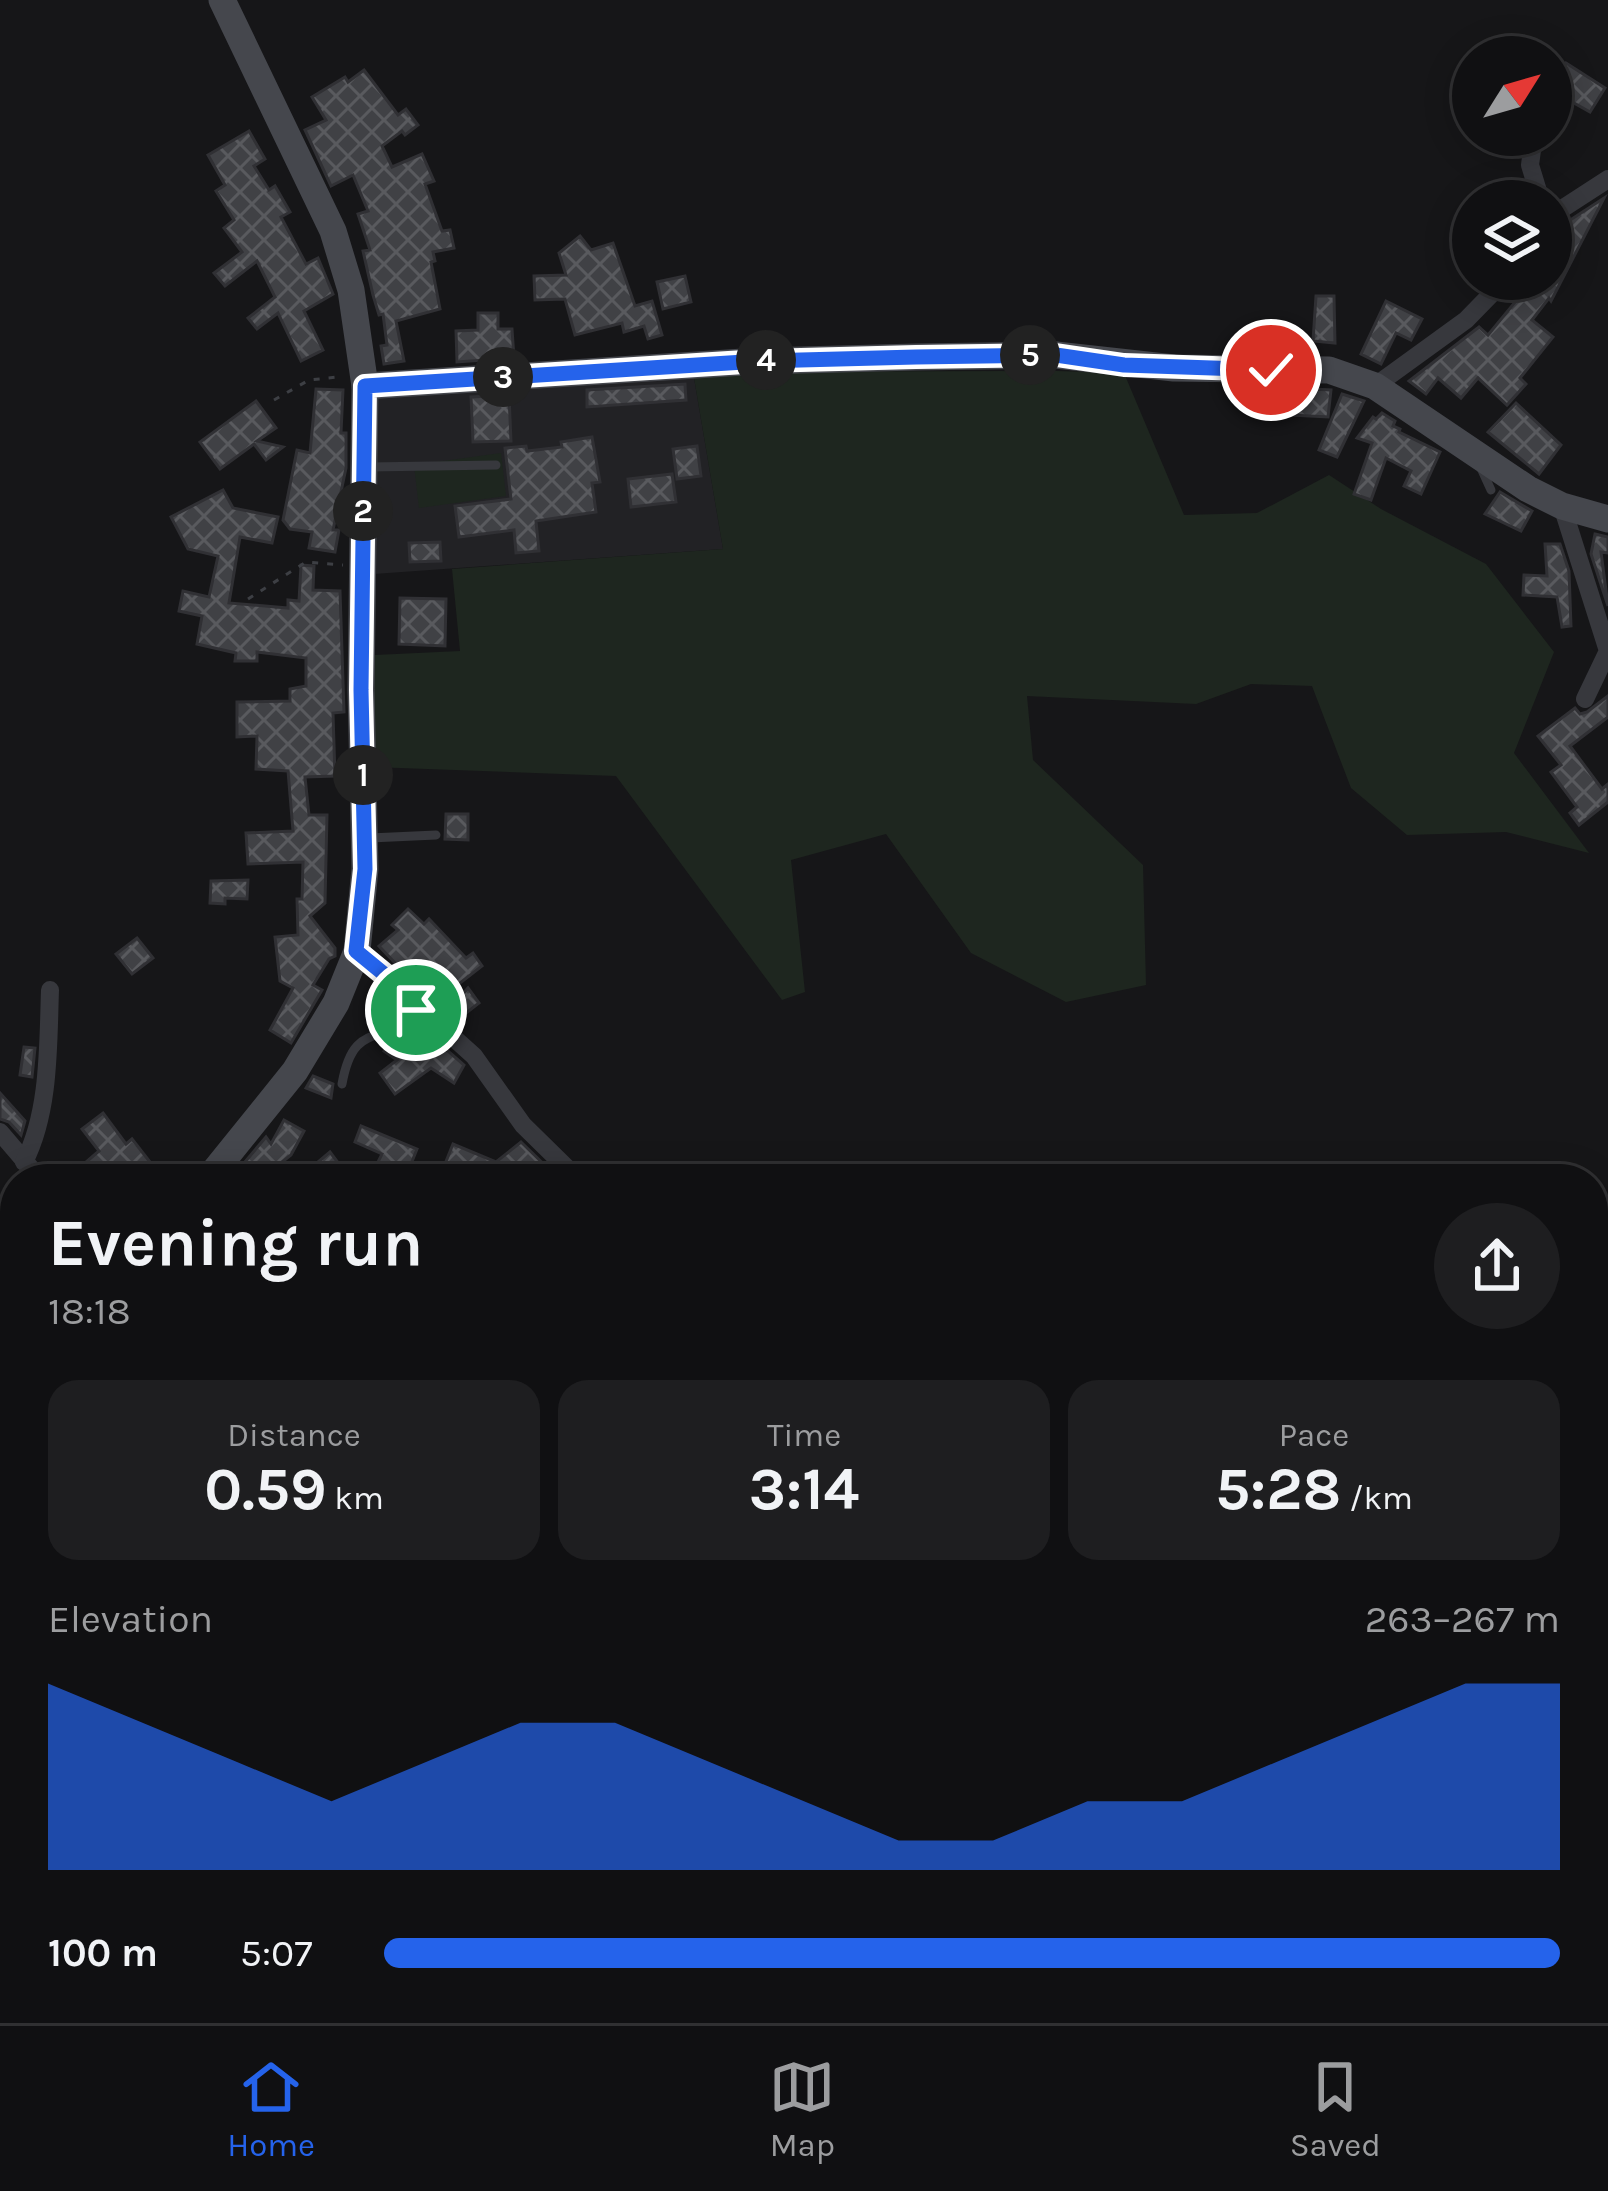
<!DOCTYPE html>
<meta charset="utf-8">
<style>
:root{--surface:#101012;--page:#1e1e20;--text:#f1f3f6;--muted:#9c9d9f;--line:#303032;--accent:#2563eb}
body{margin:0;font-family:Karla,sans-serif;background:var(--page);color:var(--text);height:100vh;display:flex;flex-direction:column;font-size:45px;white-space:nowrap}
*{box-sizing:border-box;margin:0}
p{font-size:39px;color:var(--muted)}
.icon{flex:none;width:66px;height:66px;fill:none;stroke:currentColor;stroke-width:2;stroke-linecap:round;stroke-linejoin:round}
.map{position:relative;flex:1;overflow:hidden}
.panel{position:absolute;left:0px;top:1164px;width:1608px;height:861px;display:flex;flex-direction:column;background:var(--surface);border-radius:48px 48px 0 0;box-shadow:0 6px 30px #0003,0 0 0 3px var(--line)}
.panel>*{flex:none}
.needle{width:78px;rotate:53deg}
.tools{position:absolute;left:1452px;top:36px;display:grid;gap:24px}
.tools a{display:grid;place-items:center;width:120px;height:120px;border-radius:50%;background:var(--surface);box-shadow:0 6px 30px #0003,0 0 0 3px var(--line);font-size:60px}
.pin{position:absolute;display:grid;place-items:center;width:102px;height:102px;color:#fff;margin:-51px;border:6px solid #fff;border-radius:50%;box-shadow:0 3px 12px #0007}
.km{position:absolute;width:60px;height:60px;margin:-30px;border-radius:50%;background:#222;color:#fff;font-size:33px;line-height:60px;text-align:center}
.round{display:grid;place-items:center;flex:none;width:126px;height:126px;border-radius:63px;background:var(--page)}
.overview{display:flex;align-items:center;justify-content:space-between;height:204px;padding:0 48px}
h1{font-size:66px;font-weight:700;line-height:90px}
.stats{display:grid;grid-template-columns:repeat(3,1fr);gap:18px;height:204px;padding:12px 48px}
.stats div{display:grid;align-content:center;border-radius:30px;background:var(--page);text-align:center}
.stats b{font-size:60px;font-weight:700}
.stats small{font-size:33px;font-weight:400}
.stats p{font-size:33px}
.chart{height:336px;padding:24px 48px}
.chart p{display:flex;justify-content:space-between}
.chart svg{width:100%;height:216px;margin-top:12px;fill:var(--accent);opacity:.7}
ul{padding:0 48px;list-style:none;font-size:39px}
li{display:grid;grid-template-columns:192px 144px 1fr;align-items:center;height:90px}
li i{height:30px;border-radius:15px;background:var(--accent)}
.dock{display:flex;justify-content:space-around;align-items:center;height:168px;border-top:3px solid var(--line);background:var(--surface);font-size:33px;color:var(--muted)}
.dock a{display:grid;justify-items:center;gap:6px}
.dock .current{color:var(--accent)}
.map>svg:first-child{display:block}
</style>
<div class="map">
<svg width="1608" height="2023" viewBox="0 0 1608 2023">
<defs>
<pattern id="building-cross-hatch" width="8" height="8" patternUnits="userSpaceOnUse" patternTransform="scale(3)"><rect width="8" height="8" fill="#404145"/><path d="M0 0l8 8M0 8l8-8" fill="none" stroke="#595a5e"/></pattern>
</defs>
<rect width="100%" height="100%" fill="#161618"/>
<polygon fill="#222225" points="693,372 723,549 374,574 373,393"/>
<g fill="#1e261f">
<polygon points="1057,371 1124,373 1184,515 1257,513 1329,475 1381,509 1486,564 1554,652 1514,753 1589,853 1506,832 1407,835 1351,788 1312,686 1251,684 1196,704 1027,696 1033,760 1143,865 1146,985 1066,1002 971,953 886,834 791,860 805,992 782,1000 616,776 372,767 375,655 460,651 452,569 723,549 693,372"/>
<polygon points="501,453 506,496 419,508 414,465"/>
</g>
<g fill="url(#building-cross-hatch)" stroke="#303034" stroke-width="3">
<polygon points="1566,63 1605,88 1590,112 1551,90 1551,72 1558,76"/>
<polygon points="364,70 398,115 406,109 418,125 405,135 402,131 382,146 392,167 422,154 434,181 425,184 442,231 450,230 454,248 433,252 435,261 431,262 440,309 396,321 404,361 384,364 381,346 387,345 383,314 379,315 373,295 363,251 370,250 358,214 368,211 353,175 331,186 305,130 326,120 312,97 345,77 348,82"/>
<polygon points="249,131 265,159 254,166 269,190 275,186 290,212 281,217 306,264 318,258 333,294 304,311 323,350 301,361 278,313 257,329 248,318 275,297 257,261 225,286 214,273 242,252 224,228 234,220 216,191 225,185 208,155"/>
<polygon points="1604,198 1551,301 1549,298 1532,320 1553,337 1520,378 1526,384 1507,405 1478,378 1461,398 1438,378 1426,394 1409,381 1479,327 1488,335 1534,279 1551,279 1551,247 1564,224"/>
<polygon points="580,236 591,250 613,243 635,306 652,301 662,335 648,339 644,326 624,332 622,323 575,335 565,299 535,300 534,276 566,275 559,253"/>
<polygon points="685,276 691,302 663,309 657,282"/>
<polygon points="1316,296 1334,296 1335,343 1313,341"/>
<polygon points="1386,301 1422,319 1411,340 1396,333 1381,364 1361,354"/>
<polygon points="478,313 498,313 498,329 512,329 514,358 457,362 456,331 478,330"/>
<polygon points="685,384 686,400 587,407 587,390"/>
<polygon points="1292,388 1331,390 1328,417 1291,415"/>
<polygon points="316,389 343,390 341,433 346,433 346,468 333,530 339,530 335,552 309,548 312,532 290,529 283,520 297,450 310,453"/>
<polygon points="1342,394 1364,401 1337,457 1319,450"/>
<polygon points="509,395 511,441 473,442 471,397"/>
<polygon points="256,401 276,428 257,441 283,447 266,460 254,444 220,469 200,442"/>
<polygon points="1516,403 1561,445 1539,474 1488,432"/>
<polygon points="1382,413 1395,421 1393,426 1400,429 1399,432 1440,452 1421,494 1404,486 1411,471 1386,458 1371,500 1354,494 1372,443 1357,438 1373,417 1376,419"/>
<polygon points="592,437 600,482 592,483 596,512 536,521 539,551 516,553 514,530 459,537 455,506 511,499 505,448 526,446 527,451 562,447 561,442"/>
<polygon points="697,446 701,476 677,479 673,449"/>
<polygon points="672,474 676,502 631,507 628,479"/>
<polygon points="223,490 233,508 278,517 272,543 240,537 229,603 288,608 288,600 299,601 301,565 314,566 313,590 340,591 344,712 333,713 335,776 305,777 309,815 327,815 325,903 310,916 335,948 335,956 329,959 313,985 322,990 291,1043 270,1030 293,988 280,981 275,937 298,935 297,899 302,899 303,862 248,864 246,833 293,831 288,771 256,769 257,736 237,737 237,702 290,701 290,689 306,686 306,658 257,652 257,661 235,661 236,653 197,644 202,616 179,611 183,591 209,597 218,556 188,549 171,517"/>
<polygon points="1500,492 1532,511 1521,531 1485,514"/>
<polygon points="1595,534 1608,537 1608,553 1601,552 1608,606 1591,554"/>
<polygon points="440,542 441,561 410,562 409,543"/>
<polygon points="1545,544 1560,544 1569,571 1571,626 1562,627 1557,597 1523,595 1524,575 1547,576"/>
<polygon points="400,598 446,599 445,646 399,644"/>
<polygon points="1608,696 1608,717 1570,746 1602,789 1608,784 1608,802 1579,825 1570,813 1577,807 1551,772 1561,765 1538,736 1575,708 1580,714 1587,712"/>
<polygon points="446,814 468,814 468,840 445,839"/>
<polygon points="248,880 247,899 225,898 225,904 210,903 211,881"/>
<polygon points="408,909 424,924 429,919 466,958 473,953 482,966 455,987 447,971 434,964 421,972 414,983 379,946 398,930 392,925"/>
<polygon points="137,938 153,958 132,974 116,954"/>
<polygon points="468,988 479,1003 461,1017 452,1006"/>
<polygon points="383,994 395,1003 403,1013 391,1020 378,1003"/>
<polygon points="405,1033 424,1046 431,1036 464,1065 454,1083 431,1068 395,1094 380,1073 397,1060 384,1051 393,1038"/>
<polygon points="24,1047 35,1048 32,1077 20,1075"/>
<polygon points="313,1076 333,1084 331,1098 306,1088"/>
<polygon points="0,1093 25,1121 21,1135 9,1122 0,1119"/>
<polygon points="103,1113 126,1144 132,1139 157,1171 146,1179 98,1179 85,1163 99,1151 82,1129"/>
<polygon points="284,1120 304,1131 291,1155 277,1166 293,1179 257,1179 244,1163 266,1137 271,1144"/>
<polygon points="361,1126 417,1149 407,1174 378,1162 382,1154 355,1142"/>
<polygon points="521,1142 559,1179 467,1179 443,1169 453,1144 496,1162"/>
<polygon points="330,1152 345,1172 336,1179 331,1179 318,1162"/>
</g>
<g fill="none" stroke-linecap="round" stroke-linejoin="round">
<g stroke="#3d3f44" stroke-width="3" stroke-dasharray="6 9" stroke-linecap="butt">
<polyline points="274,400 309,380 338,377"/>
<polyline points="248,599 306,562 343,565"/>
<polyline points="0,1671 15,1658"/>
</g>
<g stroke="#37383d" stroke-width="9">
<polyline points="1480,466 1491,490"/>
<polyline points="369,467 496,465"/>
<polyline points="370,838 436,835"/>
<path d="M342,1084C353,1023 378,1044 414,1017L427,978H441L450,997"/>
</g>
<g stroke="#37383d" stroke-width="18">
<polyline points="1534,135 1530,165 1541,201"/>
<polyline points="1551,216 1608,179"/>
<polyline points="1375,386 1466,320 1506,279"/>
<polyline points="1562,506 1608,651 1585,699"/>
<polyline points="357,951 474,1056 523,1125 578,1179"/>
<polyline points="0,1132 40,1179"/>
<path d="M24,1162C50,1112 48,1044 50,990"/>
<polyline points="0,1480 15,1421"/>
</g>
<g stroke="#45474d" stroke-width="27">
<polyline points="365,386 759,361 916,357 1056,355 1174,368 1329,370 1375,386 1528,489 1562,506 1608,519"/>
<polyline points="208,1179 295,1071 336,1003 357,951 365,869 361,690 365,386 351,290 333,231 222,0"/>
<polyline points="581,2010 595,2023"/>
</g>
</g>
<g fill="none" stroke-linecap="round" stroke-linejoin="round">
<defs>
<polyline id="route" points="416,1010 418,1002 356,951 365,869 361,690 365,386 760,361 916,357 1056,355 1124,365 1271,370"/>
</defs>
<use href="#route" stroke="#fff" stroke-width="24"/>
<use href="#route" stroke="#2563eb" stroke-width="15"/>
</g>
</svg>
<div class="tools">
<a><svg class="needle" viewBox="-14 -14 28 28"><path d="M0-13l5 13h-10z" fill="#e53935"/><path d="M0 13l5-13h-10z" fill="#9c9d9f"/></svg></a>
<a><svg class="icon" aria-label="layers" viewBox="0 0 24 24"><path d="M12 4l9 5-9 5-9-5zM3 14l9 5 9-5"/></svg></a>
</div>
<div class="pin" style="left:416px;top:1010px;background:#1e9e55"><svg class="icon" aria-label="arrive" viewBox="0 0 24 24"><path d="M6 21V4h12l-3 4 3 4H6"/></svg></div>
<div class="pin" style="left:1271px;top:370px;background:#d93025"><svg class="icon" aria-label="check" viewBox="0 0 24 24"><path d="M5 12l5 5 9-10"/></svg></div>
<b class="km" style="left:363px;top:775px">1</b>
<b class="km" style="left:363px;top:511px">2</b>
<b class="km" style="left:503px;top:377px">3</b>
<b class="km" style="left:766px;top:360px">4</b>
<b class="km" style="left:1030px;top:355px">5</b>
<section class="panel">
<div class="overview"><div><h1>Evening run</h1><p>18:18</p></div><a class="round"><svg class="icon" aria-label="share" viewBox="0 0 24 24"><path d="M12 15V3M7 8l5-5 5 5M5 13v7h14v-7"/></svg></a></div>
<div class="stats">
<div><p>Distance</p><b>0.59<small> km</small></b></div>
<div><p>Time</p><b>3:14</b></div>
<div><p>Pace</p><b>5:28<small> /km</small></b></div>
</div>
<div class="chart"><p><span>Elevation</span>263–267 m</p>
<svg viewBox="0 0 160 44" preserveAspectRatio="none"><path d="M0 44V6L10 14L20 22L30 30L40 22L50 14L60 14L70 22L80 30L90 38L100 38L110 30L120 30L130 22L140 14L150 6L160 6V44z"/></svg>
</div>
<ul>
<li><b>100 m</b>5:07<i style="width:100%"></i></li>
</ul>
</section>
</div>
<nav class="dock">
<a class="current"><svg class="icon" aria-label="home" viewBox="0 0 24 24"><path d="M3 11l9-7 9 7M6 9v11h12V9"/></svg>Home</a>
<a><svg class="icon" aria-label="map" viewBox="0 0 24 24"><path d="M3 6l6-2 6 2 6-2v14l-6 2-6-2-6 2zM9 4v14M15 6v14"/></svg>Map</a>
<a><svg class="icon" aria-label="saved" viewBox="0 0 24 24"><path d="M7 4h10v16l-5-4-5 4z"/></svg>Saved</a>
</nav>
